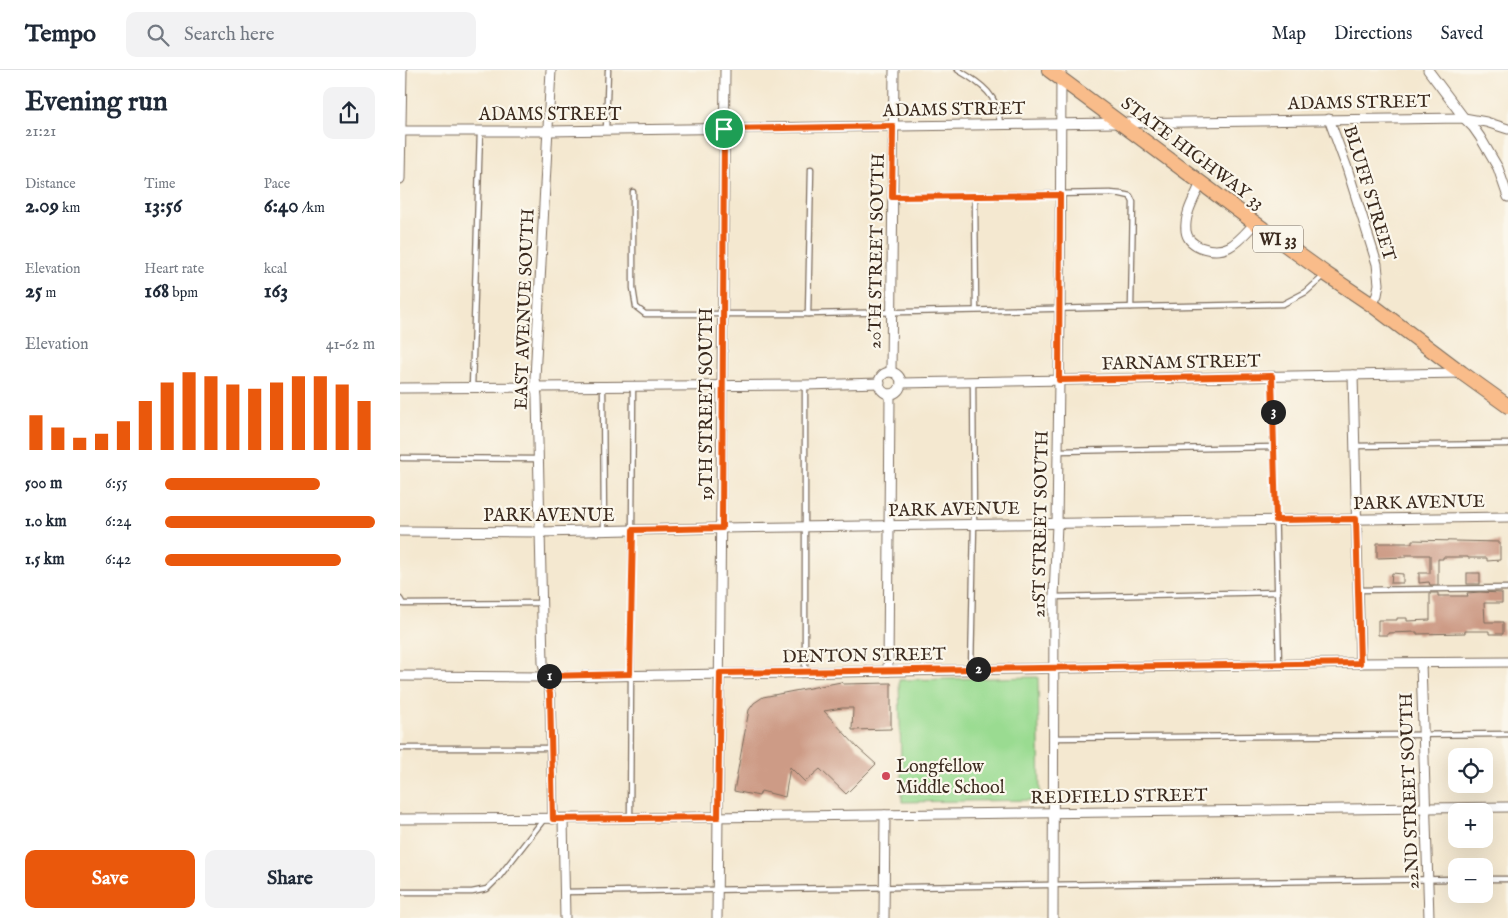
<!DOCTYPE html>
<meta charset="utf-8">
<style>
:root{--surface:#fff;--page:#f2f2f3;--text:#1f2937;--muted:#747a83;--line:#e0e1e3;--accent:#ea580c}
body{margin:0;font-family:"IM FELL English",serif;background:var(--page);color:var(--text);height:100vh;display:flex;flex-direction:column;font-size:19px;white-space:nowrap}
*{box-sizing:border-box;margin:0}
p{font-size:16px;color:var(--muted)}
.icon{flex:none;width:28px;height:28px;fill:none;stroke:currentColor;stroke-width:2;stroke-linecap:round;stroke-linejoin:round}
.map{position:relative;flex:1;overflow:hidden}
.drawer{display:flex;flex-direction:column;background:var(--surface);width:400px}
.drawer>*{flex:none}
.controls{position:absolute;left:1048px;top:678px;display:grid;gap:10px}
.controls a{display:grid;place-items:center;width:45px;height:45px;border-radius:10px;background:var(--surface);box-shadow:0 5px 20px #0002;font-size:25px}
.pin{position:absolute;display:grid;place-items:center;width:42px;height:42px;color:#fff;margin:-21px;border:2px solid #fff;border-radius:50%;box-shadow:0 1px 5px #0007}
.km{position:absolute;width:25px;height:25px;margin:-12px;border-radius:50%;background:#222;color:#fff;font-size:14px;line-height:25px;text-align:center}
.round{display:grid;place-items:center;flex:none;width:52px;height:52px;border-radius:10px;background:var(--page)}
.summary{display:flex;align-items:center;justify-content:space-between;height:85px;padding:0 25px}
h1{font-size:28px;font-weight:700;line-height:38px}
.metrics{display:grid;grid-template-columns:repeat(3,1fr);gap:8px;height:85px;padding:5px 25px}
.metrics div{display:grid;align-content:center}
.metrics b{font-size:21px;font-weight:700}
.metrics small{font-size:14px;font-weight:400}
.metrics p{font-size:14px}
.chart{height:140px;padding:10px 25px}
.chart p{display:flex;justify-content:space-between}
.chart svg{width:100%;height:90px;margin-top:5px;stroke:var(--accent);stroke-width:6}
.primary-button{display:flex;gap:10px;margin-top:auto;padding:10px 25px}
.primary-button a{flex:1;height:58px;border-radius:10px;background:var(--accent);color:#fff;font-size:20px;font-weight:700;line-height:58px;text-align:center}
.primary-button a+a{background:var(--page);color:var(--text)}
ul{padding:0 25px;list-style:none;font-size:16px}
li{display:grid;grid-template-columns:80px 60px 1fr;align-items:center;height:38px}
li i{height:12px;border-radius:6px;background:var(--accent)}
header{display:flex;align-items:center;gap:30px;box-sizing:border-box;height:70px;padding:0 25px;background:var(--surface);border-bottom:1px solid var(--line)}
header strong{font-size:24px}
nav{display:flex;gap:28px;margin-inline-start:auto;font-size:18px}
.search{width:350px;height:45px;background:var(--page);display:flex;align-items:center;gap:12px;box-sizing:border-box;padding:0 18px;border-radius:10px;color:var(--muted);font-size:19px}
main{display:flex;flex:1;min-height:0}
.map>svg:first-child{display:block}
</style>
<header>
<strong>Tempo</strong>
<div class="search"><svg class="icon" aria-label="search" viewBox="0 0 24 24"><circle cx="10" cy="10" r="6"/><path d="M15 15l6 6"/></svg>Search here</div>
<nav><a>Map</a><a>Directions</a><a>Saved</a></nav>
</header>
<main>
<section class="drawer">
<div class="summary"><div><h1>Evening run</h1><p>21:21</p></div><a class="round"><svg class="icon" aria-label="share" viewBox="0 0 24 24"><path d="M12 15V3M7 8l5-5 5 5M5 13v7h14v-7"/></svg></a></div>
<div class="metrics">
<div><p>Distance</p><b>2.09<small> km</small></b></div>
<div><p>Time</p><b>13:56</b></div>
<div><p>Pace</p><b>6:40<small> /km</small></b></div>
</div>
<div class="metrics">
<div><p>Elevation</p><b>25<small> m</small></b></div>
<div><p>Heart rate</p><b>168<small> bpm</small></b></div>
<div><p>kcal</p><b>163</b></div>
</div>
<div class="chart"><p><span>Elevation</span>41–62 m</p>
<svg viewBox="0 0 160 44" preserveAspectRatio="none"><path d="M5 44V27M15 44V33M25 44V38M35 44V36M45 44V30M55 44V20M65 44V11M75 44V6M85 44V8M95 44V12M105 44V14M115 44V11M125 44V8M135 44V8M145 44V12M155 44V20"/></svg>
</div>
<ul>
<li><b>500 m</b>6:55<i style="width:74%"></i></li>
<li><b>1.0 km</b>6:24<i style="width:100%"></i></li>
<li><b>1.5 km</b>6:42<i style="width:84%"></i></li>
</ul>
<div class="primary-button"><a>Save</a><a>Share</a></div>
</section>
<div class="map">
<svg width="1108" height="848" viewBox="0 0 1108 848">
<rect width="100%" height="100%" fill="#fbf7ec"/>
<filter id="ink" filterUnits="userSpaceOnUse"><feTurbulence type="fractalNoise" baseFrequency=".02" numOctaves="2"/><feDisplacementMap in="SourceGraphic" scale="10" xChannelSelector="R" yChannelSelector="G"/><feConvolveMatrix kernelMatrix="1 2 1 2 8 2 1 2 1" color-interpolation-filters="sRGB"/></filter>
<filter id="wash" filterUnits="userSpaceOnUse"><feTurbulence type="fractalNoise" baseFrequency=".0096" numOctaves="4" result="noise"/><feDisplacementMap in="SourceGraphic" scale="20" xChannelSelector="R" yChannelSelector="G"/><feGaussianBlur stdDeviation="1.12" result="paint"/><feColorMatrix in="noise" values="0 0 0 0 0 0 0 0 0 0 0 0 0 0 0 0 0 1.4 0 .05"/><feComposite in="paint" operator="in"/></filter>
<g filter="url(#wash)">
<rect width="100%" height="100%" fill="#f4e8d0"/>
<polygon fill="#9adb91" stroke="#6a8258" points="638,607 640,730 502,732 499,610"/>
<g id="blocks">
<g fill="#cd9b86">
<polygon points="1012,470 1100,472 1100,490 1087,491 1087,488 1068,488 1068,487 1043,487 1043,489 1038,489 1038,515 1030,515 1029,512 1019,513 1019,503 1030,503 1030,485 1005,485 1006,487 977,488 977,473 1012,473"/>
<polygon points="992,503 1003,504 1003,513 991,513"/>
<rect x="1067" y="503" width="13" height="11"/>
<polygon points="1080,522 1102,523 1102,533 1084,533 1085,552 1103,552 1103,564 1089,564 1089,561 1065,561 1065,563 1017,564 1017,562 988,563 988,565 978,565 978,550 997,550 997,548 1007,548 1007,551 1030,550 1030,523 1038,523 1038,526 1068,526 1067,523"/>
<polygon points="441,612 443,614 491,613 491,659 452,660 453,638 442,638 424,641 458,678 476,694 446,724 420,699 405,712 390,697 385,727 361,721 359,726 334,721 349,640 354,633 363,627"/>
</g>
</g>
</g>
<g filter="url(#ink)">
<use href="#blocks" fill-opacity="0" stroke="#7c6c5c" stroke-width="1"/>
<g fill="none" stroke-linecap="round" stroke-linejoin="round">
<defs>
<g id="service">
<path d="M558,0C582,14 599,26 600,54"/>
<polyline points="206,60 208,0"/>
<polyline points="233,122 233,218 236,237 245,244 408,244 883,234 906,222 925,205"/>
<polyline points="575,126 576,240"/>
<polyline points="492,127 710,123 721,124 730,126 733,132 731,237"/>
<polyline points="408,244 411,99"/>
<polyline points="872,306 879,594"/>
<polyline points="203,317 204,460"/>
<polyline points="72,318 80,62"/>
<polyline points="955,376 1108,374"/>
<polyline points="658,381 874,377"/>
<polyline points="2,388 138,389"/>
<polyline points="958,520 1108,518"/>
<polyline points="654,527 878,522"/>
<polyline points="0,529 3,534 142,533"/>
<polyline points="571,599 574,455 573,311"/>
<polyline points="405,602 405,315"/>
<polyline points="653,668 1108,664"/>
<polyline points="0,678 151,678"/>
<path d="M230,748C230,604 233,460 233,316"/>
<polyline points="1084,809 1108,809"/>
<polyline points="0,822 72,822 87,819 98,808 144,749"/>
<polyline points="164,822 1056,809"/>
</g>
<g id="minor">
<polyline points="151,0 135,308 137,327 143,593 150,624 153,749"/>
<polyline points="1028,0 1064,48 1073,57 1080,67 1098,98 1108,127"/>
<polyline points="929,49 947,98 977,194 979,214 977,225 972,235"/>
<polyline points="0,61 148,61 1064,48 1086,52 1108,59"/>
<polyline points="0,109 2,0"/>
<path d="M801,113C795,127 784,144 786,161C787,169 793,174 800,177C828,187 838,171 855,153"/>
<polyline points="491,302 494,0"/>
<circle cx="490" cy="313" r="11"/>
<polyline points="953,305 960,593"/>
<polyline points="501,313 1061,303"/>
<polyline points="0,318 405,315 480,313"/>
<polyline points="0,461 140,462 322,458 1108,447"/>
<polyline points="1021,593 1029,848"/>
<polyline points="488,601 490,324"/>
<polyline points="0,606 146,607 960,593 1108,592"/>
<polyline points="0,749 230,748 1108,737"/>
<polyline points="163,749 165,848"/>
<polyline points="317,848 325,0"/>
<polyline points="484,848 485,745"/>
<polyline points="653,848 654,527 657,454 660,238 661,0"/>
</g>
<polyline id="primary" points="649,0 855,153 926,204 972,235 1062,303 1108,336"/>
</defs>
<use href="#service" stroke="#7c6c5c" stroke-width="7"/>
<use href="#minor" stroke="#7c6c5c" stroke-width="11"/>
<use href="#primary" stroke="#7c6c5c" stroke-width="16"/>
<use href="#service" stroke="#fff" stroke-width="4.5"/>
<use href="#minor" stroke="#fff" stroke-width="9"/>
<use href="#primary" stroke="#f9bc8a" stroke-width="14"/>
</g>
</g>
<g fill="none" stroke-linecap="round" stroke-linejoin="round" filter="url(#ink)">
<defs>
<polygon id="route" points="493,56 492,127 660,125 659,310 872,306 876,450 956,449 960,593 320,603 318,747 153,749 150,624 146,606 230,604 233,460 322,458 324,59"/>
</defs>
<use href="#route" stroke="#fff" stroke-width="10"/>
<use href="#route" stroke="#ea580c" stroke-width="6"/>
</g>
<circle fill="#d1495b" stroke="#fbf7ec" stroke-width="2" cx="486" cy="706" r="5"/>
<g text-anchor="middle" stroke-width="4.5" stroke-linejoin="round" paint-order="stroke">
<rect fill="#fbf7ec" stroke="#75685c" stroke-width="1" x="853" y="155.5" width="50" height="27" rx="4"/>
<g font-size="16" font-weight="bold" fill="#3b2a1e">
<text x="878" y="175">WI 33</text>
</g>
<g font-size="18" fill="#3b2a1e" stroke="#fbf7ec">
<text transform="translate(959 32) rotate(-1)" y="6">ADAMS STREET</text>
<text transform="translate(554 39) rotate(-1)" y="6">ADAMS STREET</text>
<text x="150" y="50">ADAMS STREET</text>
<text transform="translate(793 83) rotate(37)" y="6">STATE HIGHWAY 33</text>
<text transform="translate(970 123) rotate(73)" y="6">BLUFF STREET</text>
<text transform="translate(476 181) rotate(-89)" y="6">20TH STREET SOUTH</text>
<text transform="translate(124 239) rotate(-88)" y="6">EAST AVENUE SOUTH</text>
<text transform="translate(781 292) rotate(-1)" y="6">FARNAM STREET</text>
<text transform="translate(306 334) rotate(-90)" y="6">19TH STREET SOUTH</text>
<text transform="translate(1019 432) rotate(-1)" y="6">PARK AVENUE</text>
<text transform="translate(554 439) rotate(-1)" y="6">PARK AVENUE</text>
<text x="149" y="451">PARK AVENUE</text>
<text transform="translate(640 454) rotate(-89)" y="6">21ST STREET SOUTH</text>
<text transform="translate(464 585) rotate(-1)" y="6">DENTON STREET</text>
<text transform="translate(1009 721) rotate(-92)" y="6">22ND STREET SOUTH</text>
<text transform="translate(719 726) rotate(-1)" y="6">REDFIELD STREET</text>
</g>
<g font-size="18" fill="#3b2a1e" stroke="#fbf7ec" text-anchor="start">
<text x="496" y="702">Longfellow<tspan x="496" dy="21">Middle School</tspan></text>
</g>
</g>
</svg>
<div class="controls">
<a><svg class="icon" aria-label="locate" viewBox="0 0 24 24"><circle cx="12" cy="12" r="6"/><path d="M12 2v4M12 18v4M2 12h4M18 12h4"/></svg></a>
<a>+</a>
<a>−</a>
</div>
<div class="pin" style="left:324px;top:59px;background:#1e9e55"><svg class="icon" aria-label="arrive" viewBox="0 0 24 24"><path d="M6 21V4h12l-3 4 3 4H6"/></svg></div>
<b class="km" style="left:149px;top:606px">1</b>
<b class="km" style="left:578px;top:599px">2</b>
<b class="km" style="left:873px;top:342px">3</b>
</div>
</main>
